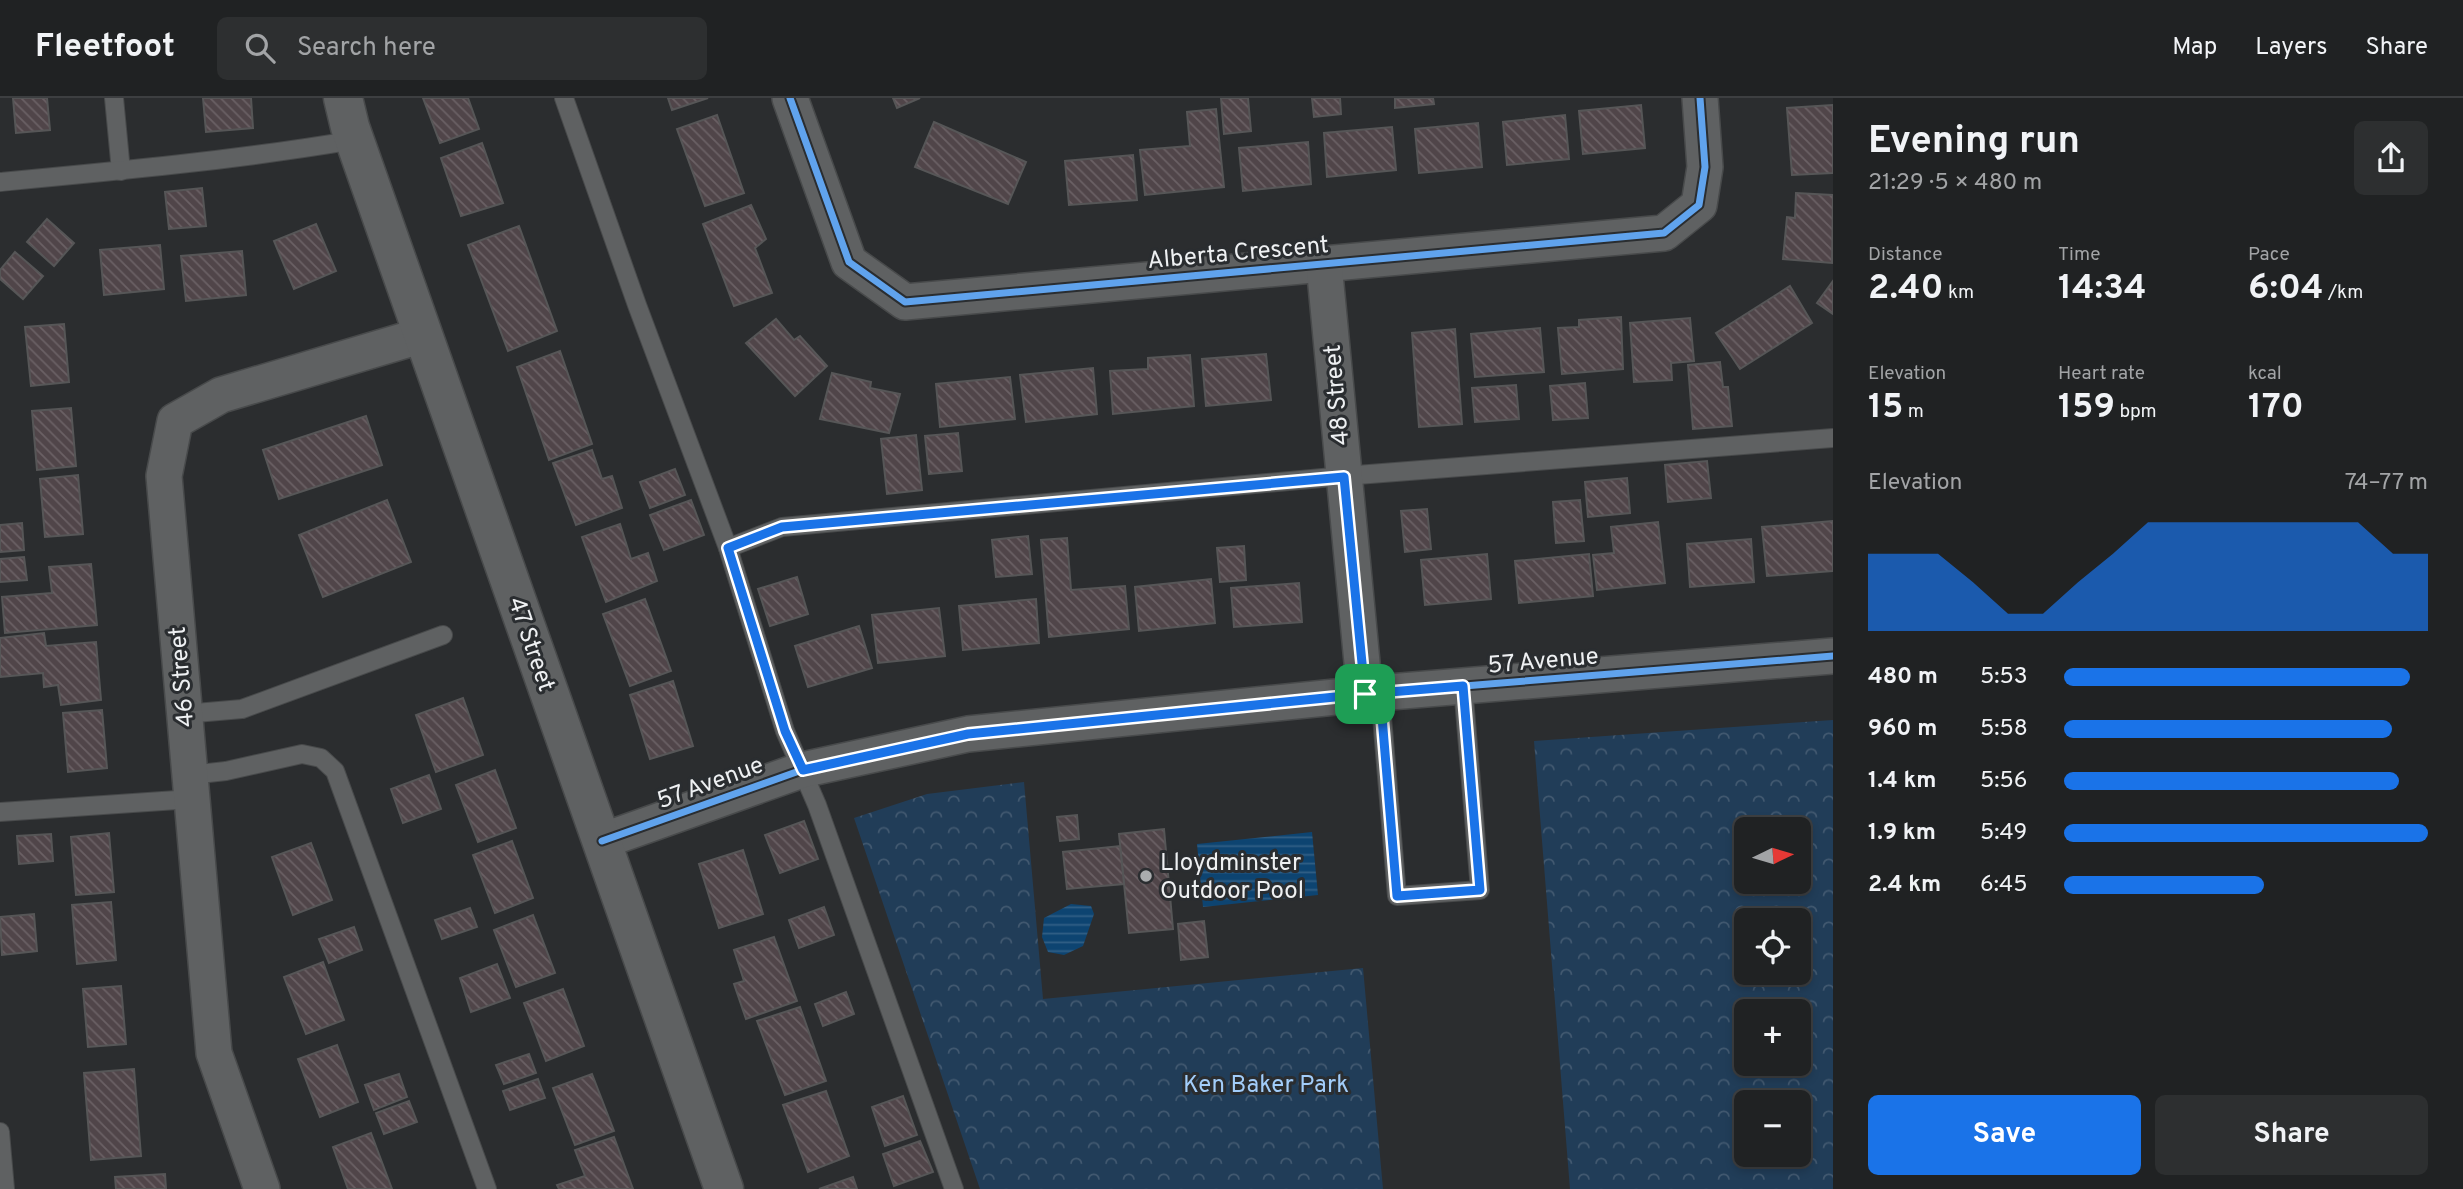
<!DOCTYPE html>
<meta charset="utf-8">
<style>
:root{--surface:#202223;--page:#2d2f30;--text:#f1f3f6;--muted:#a2a4a6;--line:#3d3f41;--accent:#1a73e8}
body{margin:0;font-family:Overpass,sans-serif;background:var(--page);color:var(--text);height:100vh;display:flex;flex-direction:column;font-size:26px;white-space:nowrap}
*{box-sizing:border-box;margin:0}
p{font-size:23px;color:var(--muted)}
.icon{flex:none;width:38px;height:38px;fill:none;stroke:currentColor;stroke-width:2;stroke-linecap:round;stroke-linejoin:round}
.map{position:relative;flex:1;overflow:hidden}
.side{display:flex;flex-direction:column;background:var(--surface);width:630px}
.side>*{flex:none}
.needle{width:46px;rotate:85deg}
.controls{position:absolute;left:1734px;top:719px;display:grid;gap:14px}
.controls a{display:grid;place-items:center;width:77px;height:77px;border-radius:10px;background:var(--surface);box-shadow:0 4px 10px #0003,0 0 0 2px var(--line);font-size:35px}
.pin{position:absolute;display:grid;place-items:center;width:60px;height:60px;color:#fff;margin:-30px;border-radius:14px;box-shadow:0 4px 10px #0006}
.round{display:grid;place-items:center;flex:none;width:74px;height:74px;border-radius:10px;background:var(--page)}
.head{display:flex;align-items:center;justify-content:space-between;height:119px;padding:0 35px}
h1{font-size:38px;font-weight:700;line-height:52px}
.figures{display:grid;grid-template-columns:repeat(3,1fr);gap:10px;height:119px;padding:7px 35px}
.figures div{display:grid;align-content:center}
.figures b{font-size:35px;font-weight:700}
.figures small{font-size:19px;font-weight:400}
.figures p{font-size:19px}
.chart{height:196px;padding:14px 35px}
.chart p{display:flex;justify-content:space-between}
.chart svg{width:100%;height:126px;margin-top:7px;fill:var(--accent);opacity:.7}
.button{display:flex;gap:14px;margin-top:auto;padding:14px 35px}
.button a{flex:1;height:80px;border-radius:10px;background:var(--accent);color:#fff;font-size:28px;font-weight:700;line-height:80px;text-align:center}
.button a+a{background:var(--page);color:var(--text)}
ul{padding:0 35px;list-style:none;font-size:23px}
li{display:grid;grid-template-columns:112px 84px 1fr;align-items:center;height:52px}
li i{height:18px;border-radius:9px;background:var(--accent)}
header{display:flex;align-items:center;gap:42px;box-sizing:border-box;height:98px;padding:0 35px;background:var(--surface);border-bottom:2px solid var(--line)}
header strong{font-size:33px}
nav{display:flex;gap:38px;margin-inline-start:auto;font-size:24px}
.search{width:490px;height:63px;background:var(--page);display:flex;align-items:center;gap:18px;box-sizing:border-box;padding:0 24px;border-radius:10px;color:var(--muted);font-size:26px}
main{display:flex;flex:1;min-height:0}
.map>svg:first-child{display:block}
</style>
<header>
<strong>Fleetfoot</strong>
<div class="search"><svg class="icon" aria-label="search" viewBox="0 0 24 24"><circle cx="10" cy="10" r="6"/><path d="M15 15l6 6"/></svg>Search here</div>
<nav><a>Map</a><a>Layers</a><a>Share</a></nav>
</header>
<main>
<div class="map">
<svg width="1833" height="1091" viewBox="0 0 1833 1091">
<defs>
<pattern id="park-crowns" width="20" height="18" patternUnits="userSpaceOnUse" patternTransform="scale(1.75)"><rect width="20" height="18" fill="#213d58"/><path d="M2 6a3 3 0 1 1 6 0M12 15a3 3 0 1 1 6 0" fill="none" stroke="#425970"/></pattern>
<pattern id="water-rules" width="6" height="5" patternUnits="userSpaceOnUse" patternTransform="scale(1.75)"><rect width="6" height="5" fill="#0d4471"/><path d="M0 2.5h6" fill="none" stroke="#315f86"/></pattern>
<pattern id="building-back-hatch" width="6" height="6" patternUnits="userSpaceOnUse" patternTransform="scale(1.75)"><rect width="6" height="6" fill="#504549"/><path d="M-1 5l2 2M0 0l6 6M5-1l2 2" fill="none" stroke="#6a6064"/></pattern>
</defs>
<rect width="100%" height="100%" fill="#2b2d2f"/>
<g fill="url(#park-crowns)" fill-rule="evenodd">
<path d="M1833,622V1091H1570L1534,643ZM1746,732H1799V784H1746ZM1746,822H1799V875H1746ZM1746,914H1799V966H1746ZM1746,1004H1799V1057H1746Z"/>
<polygon points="1024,684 1043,901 1363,870 1383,1091 980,1091 854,720 927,696"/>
</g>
<g fill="url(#water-rules)">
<polygon points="1312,734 1318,797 1203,809 1197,746"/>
<polygon points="1071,806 1091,808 1094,816 1083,848 1064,857 1048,854 1042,839 1044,820"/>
</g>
<g fill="url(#building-back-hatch)" stroke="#565657" stroke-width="2">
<polygon points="13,0 47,0 50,32 16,35"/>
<polygon points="203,0 251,0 253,30 206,34"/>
<polygon points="423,0 468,0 479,31 440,45"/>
<polygon points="668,0 708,0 672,12"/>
<polygon points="893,0 920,0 897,10"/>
<polygon points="1221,0 1248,0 1251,33 1224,36"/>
<polygon points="1312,0 1340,0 1341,16 1314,19"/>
<polygon points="1395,0 1433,0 1434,6 1395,10"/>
<polygon points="1641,7 1645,50 1583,56 1579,13"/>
<polygon points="1833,7 1833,75 1792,77 1787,10"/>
<polygon points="1216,11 1224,89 1145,97 1140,52 1190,48 1187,14"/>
<polygon points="717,17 744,95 705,108 677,31"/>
<polygon points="1565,17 1569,61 1507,67 1503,24"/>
<polygon points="934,24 1026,64 1008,106 915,69"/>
<polygon points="1478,25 1482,69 1419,75 1415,31"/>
<polygon points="1392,29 1396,72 1327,79 1324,35"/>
<polygon points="1308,44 1311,86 1243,93 1239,50"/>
<polygon points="482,45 503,105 461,118 441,60"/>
<polygon points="1133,57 1137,102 1069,107 1065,63"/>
<polygon points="202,90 206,128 169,131 165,94"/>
<polygon points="1796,95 1833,97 1832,165 1783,161 1787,119 1795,120"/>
<polygon points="751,107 766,141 755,150 772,195 734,208 703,126"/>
<polygon points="47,121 74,145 54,168 27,144"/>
<polygon points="316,126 336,173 294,191 274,143"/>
<polygon points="519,128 557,233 508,253 468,147"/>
<polygon points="160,147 164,191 104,197 100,152"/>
<polygon points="242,153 246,197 186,203 181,158"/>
<polygon points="15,154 43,178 23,201 0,181 0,172"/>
<polygon points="1833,183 1833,216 1817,205"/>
<polygon points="1790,188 1812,225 1740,271 1716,235"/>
<polygon points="1621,219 1623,271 1562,276 1558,230 1579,229 1579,222"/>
<polygon points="1690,220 1694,263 1671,265 1672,282 1634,284 1630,225"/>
<polygon points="776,221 794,242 800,238 827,268 795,298 746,245"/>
<polygon points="64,226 69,284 31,288 25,229"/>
<polygon points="1540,230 1544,274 1475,279 1471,236"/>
<polygon points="1455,231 1462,326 1419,329 1412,235"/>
<polygon points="560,253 592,346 549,362 517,269"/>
<polygon points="1266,256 1271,302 1206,308 1202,261"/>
<polygon points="1190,257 1194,308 1113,316 1110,273 1148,271 1148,260"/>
<polygon points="1720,264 1723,289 1728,289 1732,328 1693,331 1688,267"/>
<polygon points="1093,270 1097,316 1026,324 1020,277"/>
<polygon points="832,275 871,284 870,290 900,296 889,335 820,321"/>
<polygon points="1010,279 1015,321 940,329 936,286"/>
<polygon points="1585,285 1588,320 1553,322 1550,288"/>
<polygon points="1516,287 1519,321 1475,324 1472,290"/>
<polygon points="71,310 76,368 37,372 32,313"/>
<polygon points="366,318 382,367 279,401 263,352"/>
<polygon points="958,335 962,373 929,376 925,338"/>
<polygon points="916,337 922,392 887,396 881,341"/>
<polygon points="592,352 602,381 612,378 622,410 576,427 553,365"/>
<polygon points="1707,363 1711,400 1668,404 1665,367"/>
<polygon points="675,371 685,397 650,410 640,384"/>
<polygon points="78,377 83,436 45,439 40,381"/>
<polygon points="1627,380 1630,415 1588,419 1585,384"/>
<polygon points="387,402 411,464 323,499 299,437"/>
<polygon points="691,402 704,437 664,452 650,417"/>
<polygon points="1580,402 1584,443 1556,445 1553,404"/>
<polygon points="1427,411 1431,451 1405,454 1401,413"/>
<polygon points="1833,423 1833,473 1767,478 1762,429"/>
<polygon points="1658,424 1665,485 1597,492 1593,457 1614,455 1611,429"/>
<polygon points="22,425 24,452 0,454 0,427"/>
<polygon points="620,426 631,461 648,455 657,483 606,504 582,439"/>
<polygon points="1028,438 1032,476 996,479 992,442"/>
<polygon points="1067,440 1071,492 1125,488 1129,531 1049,539 1041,442"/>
<polygon points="1751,441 1754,484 1690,489 1687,446"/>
<polygon points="1244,448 1246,482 1220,484 1217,450"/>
<polygon points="1487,456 1491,501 1425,507 1421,462"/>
<polygon points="1589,456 1593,498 1519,505 1515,463"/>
<polygon points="24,459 27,482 0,484 0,461"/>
<polygon points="91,466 97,527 5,535 2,499 52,495 49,469"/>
<polygon points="797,479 808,516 770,528 758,491"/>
<polygon points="1211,481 1215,525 1139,533 1135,489"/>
<polygon points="1299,485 1302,524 1234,529 1231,490"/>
<polygon points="645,501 671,573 630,588 603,516"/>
<polygon points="1036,501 1039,545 963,552 959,508"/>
<polygon points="939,510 945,558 878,565 872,517"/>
<polygon points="859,528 872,570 808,589 795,548"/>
<polygon points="44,535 46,548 96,544 101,602 61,607 58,587 44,589 43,575 0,579 0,540"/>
<polygon points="673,583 693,648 650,661 630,597"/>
<polygon points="463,600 483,657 436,674 416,617"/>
<polygon points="102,612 107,670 68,674 63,615"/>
<polygon points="495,672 516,730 478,744 456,687"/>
<polygon points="429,677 441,711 403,725 391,691"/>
<polygon points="1077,717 1079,741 1060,743 1057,719"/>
<polygon points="804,723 818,761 780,775 765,737"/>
<polygon points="1164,731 1173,831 1129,835 1119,736"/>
<polygon points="109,735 114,794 76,797 71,739"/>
<polygon points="51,736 53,763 19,766 17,738"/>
<polygon points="512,743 533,800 495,815 473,757"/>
<polygon points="311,745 332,802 293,817 272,759"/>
<polygon points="1120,748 1124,786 1067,791 1063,754"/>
<polygon points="743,752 763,816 719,830 699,766"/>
<polygon points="111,804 116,862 77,866 72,807"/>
<polygon points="824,809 834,837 799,850 789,822"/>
<polygon points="470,810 477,829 442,841 435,822"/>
<polygon points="34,816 37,853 2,857 0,819"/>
<polygon points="533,817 555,875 516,889 494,832"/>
<polygon points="1204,823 1208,859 1181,862 1178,826"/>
<polygon points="354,829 362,852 329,865 319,841"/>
<polygon points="774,839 797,903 746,921 734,886 744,883 734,852"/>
<polygon points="323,864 344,922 306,936 284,879"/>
<polygon points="497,866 510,900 471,914 460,880"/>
<polygon points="121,888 126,946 88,949 83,891"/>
<polygon points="563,891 584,948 546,963 524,905"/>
<polygon points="846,894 854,916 823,928 815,906"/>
<polygon points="800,909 826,983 785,997 757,923"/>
<polygon points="337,947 358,1004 320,1019 298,961"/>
<polygon points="529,956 536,975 504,986 496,967"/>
<polygon points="134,971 141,1058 91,1062 84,975"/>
<polygon points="399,976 407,999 374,1012 365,987"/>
<polygon points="592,976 614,1033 575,1047 553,990"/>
<polygon points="538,981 545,1000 510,1012 503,993"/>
<polygon points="826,993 849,1058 808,1074 783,1007"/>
<polygon points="903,998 917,1037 885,1048 872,1009"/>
<polygon points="409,1003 417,1024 384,1036 376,1015"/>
<polygon points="371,1035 392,1091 348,1091 333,1049"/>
<polygon points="614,1039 633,1091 559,1091 557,1087 585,1078 575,1052"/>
<polygon points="920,1043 933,1074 894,1088 883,1056"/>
<polygon points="165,1076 166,1091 116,1091 115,1079"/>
<polygon points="853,1079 857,1091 819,1091"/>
</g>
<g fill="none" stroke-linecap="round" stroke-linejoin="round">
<defs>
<g id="lane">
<polyline points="114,0 121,73"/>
<polyline points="564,0 637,207 728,450 785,633 817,707 954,1091"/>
<path d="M0,84C118,73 237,62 355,42"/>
<polyline points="728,450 782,429 1344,378 1833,340"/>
<polyline points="1380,595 1397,798 1480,792 1463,588"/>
<polyline points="184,616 242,611 443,537"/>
<polyline points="190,677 226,673 302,656 321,660 335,673 487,1091"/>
<polyline points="0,714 192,701"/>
<polyline points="0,1034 5,1091"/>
</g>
<g id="street">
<polyline points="790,0 849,164 905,204 1664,135 1699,107 1705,69 1700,0"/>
<polyline points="1324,166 1365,596"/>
<polyline points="602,743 802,672 968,636 1365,596 1833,558"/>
<polyline points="262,1091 214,955 164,378 175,323 221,297 423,237"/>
</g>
<polyline id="secondary" points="343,0 350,29 724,1091"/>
</defs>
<use href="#lane" stroke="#484a4b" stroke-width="20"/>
<use href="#street" stroke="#484a4b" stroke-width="38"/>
<use href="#secondary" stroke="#484a4b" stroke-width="41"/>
<use href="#lane" stroke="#5f6162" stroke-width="18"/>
<use href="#street" stroke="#5f6162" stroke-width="35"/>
<use href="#secondary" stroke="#5f6162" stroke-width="38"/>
<defs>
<g id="cycleway">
<polyline points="790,0 849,164 905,204 1664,135 1699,107 1705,69 1700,0"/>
<polyline points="602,743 802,672 968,636 1365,596 1833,558"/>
</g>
</defs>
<use href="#cycleway" stroke="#2a2d30" stroke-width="11"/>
<use href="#cycleway" stroke="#60a3ed" stroke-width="7"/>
</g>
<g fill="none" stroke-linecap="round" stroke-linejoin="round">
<defs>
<polyline id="route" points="1365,596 968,636 803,672 785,633 728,450 782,429 1344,379 1365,596 1463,588 1480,792 1397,798 1380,595 1365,596"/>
</defs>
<use href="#route" stroke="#fff" stroke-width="14"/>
<use href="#route" stroke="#1a73e8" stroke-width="9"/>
</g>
<circle fill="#aaacae" stroke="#2a2d30" stroke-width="2.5" cx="1146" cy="778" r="7"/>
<g text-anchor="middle" stroke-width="6" stroke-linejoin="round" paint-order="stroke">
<g font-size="24" fill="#eef0f2" stroke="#2a2d30">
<text transform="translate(1238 154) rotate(-5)" y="8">Alberta Crescent</text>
<text transform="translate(1336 297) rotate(-95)" y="8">48 Street</text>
<text transform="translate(532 546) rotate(71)" y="8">47 Street</text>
<text transform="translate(1543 562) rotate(-5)" y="8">57 Avenue</text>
<text transform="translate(181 579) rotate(-95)" y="8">46 Street</text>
<text transform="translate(710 684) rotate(-20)" y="8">57 Avenue</text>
</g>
<g font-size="24" fill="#eef0f2" stroke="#2a2d30" text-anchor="start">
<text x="1160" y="772">Lloydminster<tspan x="1160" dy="28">Outdoor Pool</tspan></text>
</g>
<g font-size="24" fill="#a2cdfa" stroke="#2a2d30">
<text x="1266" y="994">Ken Baker Park</text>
</g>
</g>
</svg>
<div class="controls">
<a><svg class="needle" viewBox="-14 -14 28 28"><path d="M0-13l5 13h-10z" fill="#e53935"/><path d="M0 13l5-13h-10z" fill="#a2a4a6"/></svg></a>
<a><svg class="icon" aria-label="locate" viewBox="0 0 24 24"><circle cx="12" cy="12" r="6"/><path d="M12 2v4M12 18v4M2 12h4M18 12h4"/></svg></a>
<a>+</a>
<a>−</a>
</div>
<div class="pin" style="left:1365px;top:596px;background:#1e9e55"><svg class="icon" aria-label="arrive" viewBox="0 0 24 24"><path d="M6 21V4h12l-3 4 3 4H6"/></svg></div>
</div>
<section class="side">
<div class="head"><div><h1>Evening run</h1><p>21:29 · 5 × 480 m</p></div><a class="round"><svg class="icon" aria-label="share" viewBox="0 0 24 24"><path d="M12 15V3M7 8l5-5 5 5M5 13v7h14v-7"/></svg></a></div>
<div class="figures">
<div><p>Distance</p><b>2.40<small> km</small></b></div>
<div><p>Time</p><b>14:34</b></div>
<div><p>Pace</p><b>6:04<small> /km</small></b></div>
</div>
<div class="figures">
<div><p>Elevation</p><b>15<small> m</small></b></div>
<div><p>Heart rate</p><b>159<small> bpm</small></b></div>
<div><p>kcal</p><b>170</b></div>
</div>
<div class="chart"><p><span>Elevation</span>74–77 m</p>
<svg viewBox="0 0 160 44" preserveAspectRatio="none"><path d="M0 44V17L10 17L20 17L30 27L40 38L50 38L60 27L70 17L80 6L90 6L100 6L110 6L120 6L130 6L140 6L150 17L160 17V44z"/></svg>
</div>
<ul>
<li><b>480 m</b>5:53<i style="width:95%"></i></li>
<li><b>960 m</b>5:58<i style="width:90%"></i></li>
<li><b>1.4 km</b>5:56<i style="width:92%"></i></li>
<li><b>1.9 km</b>5:49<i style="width:100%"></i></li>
<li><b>2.4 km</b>6:45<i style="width:55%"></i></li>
</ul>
<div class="button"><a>Save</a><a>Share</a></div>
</section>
</main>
